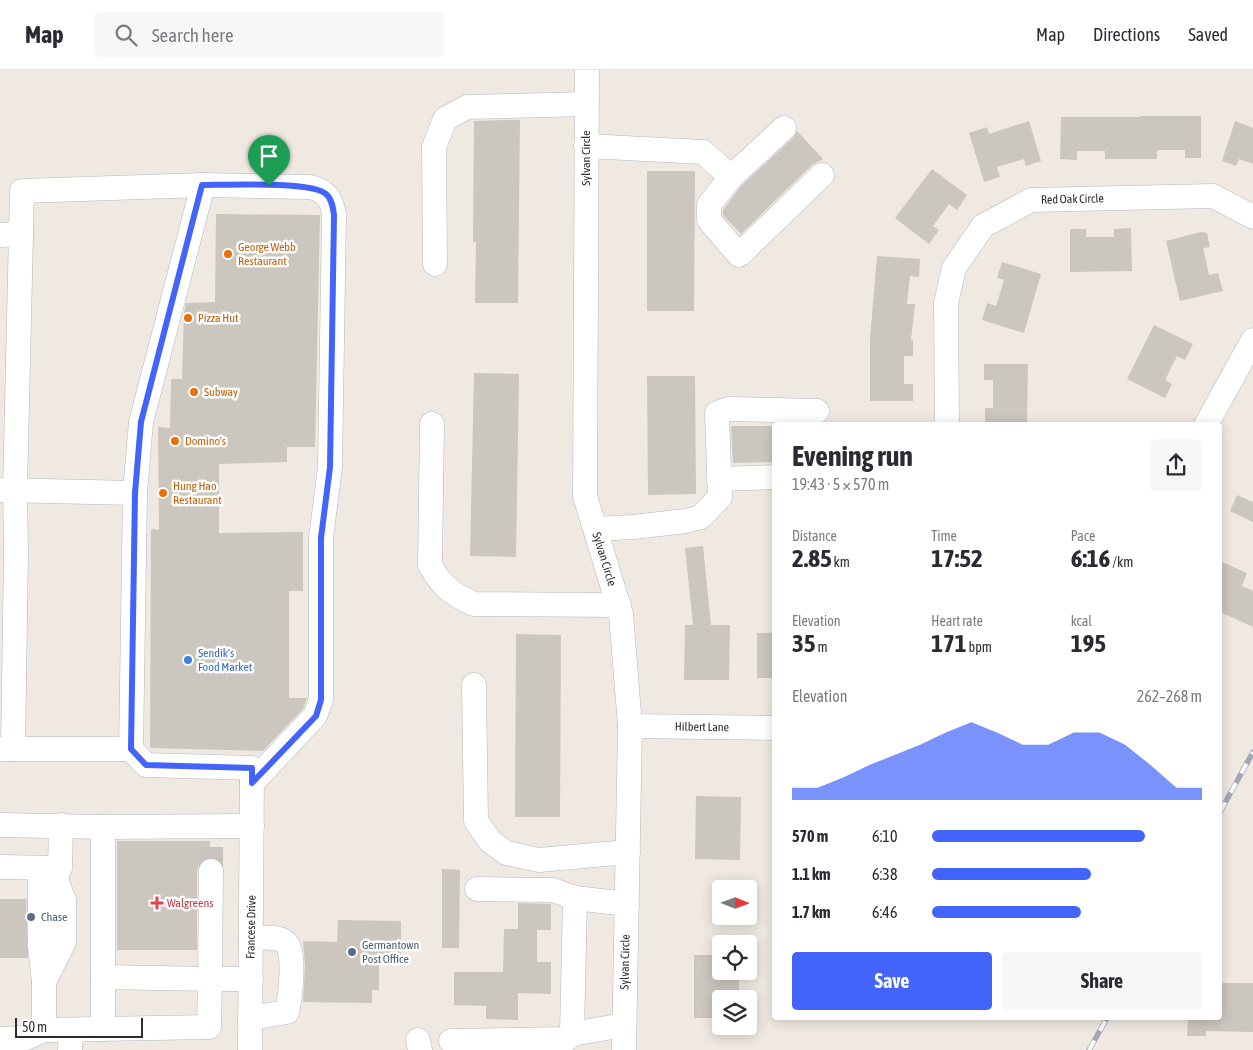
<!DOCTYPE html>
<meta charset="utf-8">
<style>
:root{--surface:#fff;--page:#f7f7f7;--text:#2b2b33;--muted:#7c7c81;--line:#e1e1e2;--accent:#4264fb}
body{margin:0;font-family:"Asap Condensed",sans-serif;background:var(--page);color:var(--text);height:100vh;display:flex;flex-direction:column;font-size:19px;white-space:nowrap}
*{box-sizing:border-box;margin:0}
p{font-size:16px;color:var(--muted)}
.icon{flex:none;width:28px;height:28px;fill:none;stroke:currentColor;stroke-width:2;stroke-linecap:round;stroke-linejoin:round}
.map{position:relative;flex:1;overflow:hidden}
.panel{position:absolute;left:772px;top:352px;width:450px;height:598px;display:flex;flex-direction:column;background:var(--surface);border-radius:5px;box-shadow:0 2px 12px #0003}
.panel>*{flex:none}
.needle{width:32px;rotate:91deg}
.buttons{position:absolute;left:712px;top:810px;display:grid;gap:10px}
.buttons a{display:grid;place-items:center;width:45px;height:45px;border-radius:5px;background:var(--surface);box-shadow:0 2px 12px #0003;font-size:25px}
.scale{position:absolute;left:15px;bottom:12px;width:128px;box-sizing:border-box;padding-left:5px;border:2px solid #2e2e2e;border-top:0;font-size:14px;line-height:18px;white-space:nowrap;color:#2e2e2e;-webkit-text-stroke:4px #fff;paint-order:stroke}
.pin{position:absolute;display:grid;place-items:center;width:42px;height:42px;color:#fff;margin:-51px -21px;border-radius:50% 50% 50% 0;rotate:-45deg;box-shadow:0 0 5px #0007}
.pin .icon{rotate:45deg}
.round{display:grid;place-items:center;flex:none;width:52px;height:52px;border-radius:5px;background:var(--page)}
.summary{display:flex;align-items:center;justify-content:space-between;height:85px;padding:0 20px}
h1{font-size:28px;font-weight:700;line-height:38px}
.metrics{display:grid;grid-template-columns:repeat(3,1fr);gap:8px;height:85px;padding:5px 20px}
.metrics div{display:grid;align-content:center}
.metrics b{font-size:25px;font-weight:700}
.metrics small{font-size:14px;font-weight:400}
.metrics p{font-size:14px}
.chart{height:140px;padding:10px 20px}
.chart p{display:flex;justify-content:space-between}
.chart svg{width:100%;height:90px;margin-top:5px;fill:var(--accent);opacity:.7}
.action{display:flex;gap:10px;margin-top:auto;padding:10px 20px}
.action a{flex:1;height:58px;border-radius:5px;background:var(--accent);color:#fff;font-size:20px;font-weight:700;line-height:58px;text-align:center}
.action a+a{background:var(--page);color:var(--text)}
ul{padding:0 20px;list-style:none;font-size:16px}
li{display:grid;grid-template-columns:80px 60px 1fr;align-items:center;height:38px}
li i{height:12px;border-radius:6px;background:var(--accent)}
header{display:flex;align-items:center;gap:30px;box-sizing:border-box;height:70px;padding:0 25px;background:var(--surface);border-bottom:1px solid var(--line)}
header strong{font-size:24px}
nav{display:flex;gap:28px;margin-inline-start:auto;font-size:18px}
.search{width:350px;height:45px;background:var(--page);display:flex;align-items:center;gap:12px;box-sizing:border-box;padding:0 18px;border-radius:5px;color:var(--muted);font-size:19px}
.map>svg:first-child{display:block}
</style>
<header>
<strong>Map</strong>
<div class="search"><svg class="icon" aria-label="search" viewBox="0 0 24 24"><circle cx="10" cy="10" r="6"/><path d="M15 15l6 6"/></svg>Search here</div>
<nav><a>Map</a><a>Directions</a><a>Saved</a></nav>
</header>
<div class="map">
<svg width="1253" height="980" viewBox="0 0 1253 980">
<rect width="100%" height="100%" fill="#efe9e1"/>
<g fill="#cbc7bf">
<polygon points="1140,46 1201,46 1201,88 1185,88 1185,80 1157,80 1157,89 1105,89 1105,81 1077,81 1077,90 1060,89 1061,47 1140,47"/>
<polygon points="505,50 520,50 518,233 475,233 476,172 473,172 474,51"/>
<polygon points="1029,51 1041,91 1026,96 1024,89 997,97 1000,107 984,112 969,63 987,57 989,64"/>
<polygon points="1235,51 1253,58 1253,94 1239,89 1236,96 1222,91"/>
<polygon points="797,61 823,89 812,95 741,164 723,145 723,140 741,116 793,68"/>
<polygon points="932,99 967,125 957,140 949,134 933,156 939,160 929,174 895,148"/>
<polygon points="647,101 695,101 694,241 647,241"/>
<polygon points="216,144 320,145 320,146 315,377 287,377 287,392 219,394 219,463 303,462 303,521 289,521 289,628 307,628 303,639 263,681 150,678 151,459 159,460 158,357 170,358 171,309 182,309 184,243 186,233 215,232"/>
<polygon points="1131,158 1132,201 1070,202 1070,159 1086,159 1086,167 1114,167 1114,159"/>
<polygon points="1201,162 1207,163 1210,177 1203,178 1209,205 1218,203 1223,221 1180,231 1166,171"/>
<polygon points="877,186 920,189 919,207 910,206 907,234 915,234 911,270 913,270 913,286 904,286 904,314 913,314 913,331 870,331 870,269"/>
<polygon points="1002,192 1041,204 1024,263 982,250 987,233 996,236 1004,210 997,208"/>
<polygon points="1154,255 1193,274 1185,290 1177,286 1165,310 1172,314 1165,328 1127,309"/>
<polygon points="984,294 1028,294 1027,355 985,354 985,338 993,338 993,310 984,310"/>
<polygon points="474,303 519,304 516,487 470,486"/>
<polygon points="647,306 695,306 696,424 648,425"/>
<polygon points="731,356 775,356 775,392 733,393"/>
<polygon points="1237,425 1253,432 1253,452 1230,441"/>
<polygon points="703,476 711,555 730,555 729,610 684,610 685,555 693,555 685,478"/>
<polygon points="1220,491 1247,503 1242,516 1253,521 1253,557 1220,542"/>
<rect x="757" y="563" width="18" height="45"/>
<polygon points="516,564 561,565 560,747 515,747"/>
<polygon points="696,726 741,727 740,790 695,789"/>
<polygon points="117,771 210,771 210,787 204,789 199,794 197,801 197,880 117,880"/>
<polygon points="442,799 460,800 459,878 442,878"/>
<polygon points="0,829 26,829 28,888 0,888"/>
<polygon points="518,833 551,834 551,860 537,860 537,892 551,892 551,924 518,923 518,950 486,949 486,936 454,935 454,902 503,902 504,859 518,859"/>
<polygon points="338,850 401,851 401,892 379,892 379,920 372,920 372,933 303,932 305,896 303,871 337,872"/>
<polygon points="694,885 721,885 721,901 739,901 739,929 721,929 721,948 694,948"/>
<polygon points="1220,913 1253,913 1253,962 1206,961 1206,966 1187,966 1188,948 1220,948"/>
</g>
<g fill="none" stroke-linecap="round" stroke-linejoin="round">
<polyline stroke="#c8c4bd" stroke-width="24" stroke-dasharray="24 12" stroke-linecap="butt" points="211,801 211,777"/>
<defs>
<g id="minor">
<path id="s1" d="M587,0L585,426L621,544L630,656L624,980"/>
<polyline points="586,76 703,82 731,107 709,135 709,150 739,185 822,105"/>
<polyline points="731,107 784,58"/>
<path d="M203,115L309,117C325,120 332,128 334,145L330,397L321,468V630L315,646L252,713"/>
<polyline points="0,165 21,164"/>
<polyline points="435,194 434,77 445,49 467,37 587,34"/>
<path d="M432,354L430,495C442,517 452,524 474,534L619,535"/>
<path id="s2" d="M947,355L946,233L954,198L983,156L1031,130L1213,126L1253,147"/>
<polyline points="1206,355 1253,270"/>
<polyline points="719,409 775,407"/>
<polyline points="0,420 135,423 131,679 0,679"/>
<polyline points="596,459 633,457 686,451 701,447 720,427 717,343 728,339 817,341"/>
<polyline points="474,615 476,751 490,771 506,783 539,790 628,782"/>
<path id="s3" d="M630,656L775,658"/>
<polyline points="13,679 16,483 15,420 22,121 203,115 141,352 135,423"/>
<polyline points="131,679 146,695 252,698 250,980"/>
<polyline points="0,755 103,757 252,756"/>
<polyline points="0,797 60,798 61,755"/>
<polyline points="40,798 40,875 44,912 44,960"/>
<polyline points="211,801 210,909 251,909"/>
<polyline points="477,819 553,820 575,828 627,834"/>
<polyline points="44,912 64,872 64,830 57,812 57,798"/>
<path d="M250,948L287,942C290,929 296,882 286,873C278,865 261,868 251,868"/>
<polyline points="103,959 103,757"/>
<polyline points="572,964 575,828"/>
<polyline points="0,969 26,968 44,960 209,957 210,909 103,907"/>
<polyline points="418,970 420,980"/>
<polyline points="451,971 567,969 572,964 624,955"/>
<polyline points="70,980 71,960"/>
</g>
</defs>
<use href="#minor" stroke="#b4b7c1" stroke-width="25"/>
<use href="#minor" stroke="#fff" stroke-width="24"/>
<defs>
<g id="rail">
<polyline points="1220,742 1253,682"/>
<polyline points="1089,980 1107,948"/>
</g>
</defs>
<use href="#rail" stroke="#a3a6b8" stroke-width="5.5"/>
<use href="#rail" stroke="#fff" stroke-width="4" stroke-dasharray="11" stroke-linecap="butt"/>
</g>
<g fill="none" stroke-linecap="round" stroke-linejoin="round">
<defs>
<path id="route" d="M202,115C225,115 312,111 326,124C332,129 333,138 334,145L330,397L321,468V630L316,646L252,713V698L146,695L131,679L135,423L141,352Z"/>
</defs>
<use href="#route" stroke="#fff" stroke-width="10"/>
<use href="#route" stroke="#4264fb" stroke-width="6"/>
</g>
<g fill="#e8710a" stroke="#fff" stroke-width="2">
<circle cx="228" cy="184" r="5"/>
<circle cx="188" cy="248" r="5"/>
<circle cx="194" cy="322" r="5"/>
<circle cx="175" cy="371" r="5"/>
<circle cx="163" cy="423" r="5"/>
</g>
<circle fill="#3f7fe0" stroke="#fff" stroke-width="2" cx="188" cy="590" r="5"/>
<path fill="#e0444e" stroke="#fff" stroke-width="2" d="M154.5 825.5h5v5h5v5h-5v5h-5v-5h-5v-5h5z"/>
<g fill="#5c6f8a" stroke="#fff" stroke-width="2">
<circle cx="31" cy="847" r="5"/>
<circle cx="352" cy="882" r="5"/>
</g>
<g text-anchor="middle" stroke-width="5" stroke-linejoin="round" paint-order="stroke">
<g font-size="12" fill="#2e2e2e" stroke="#fff">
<text transform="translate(586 88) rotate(-90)" y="4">Sylvan Circle</text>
<text dy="4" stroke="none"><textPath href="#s2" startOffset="305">Red Oak Circle</textPath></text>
<text dy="4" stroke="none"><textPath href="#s1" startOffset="492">Sylvan Circle</textPath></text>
<text dy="4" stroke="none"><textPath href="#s3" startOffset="72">Hilbert Lane</textPath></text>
<text transform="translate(251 857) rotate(-89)" y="4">Francese Drive</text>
<text transform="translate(625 892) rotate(-89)" y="4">Sylvan Circle</text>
</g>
<g font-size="12" fill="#c56008" stroke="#fff" text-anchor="start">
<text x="238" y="181">George Webb<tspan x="238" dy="14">Restaurant</tspan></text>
<text x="198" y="252">Pizza Hut</text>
<text x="204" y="326">Subway</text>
<text x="185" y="375">Domino's</text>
<text x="173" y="420">Hung Hao<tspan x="173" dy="14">Restaurant</tspan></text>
</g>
<g font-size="12" fill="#366cbe" stroke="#fff" text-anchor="start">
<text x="198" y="587">Sendik's<tspan x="198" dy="14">Food Market</tspan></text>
</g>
<g font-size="12" fill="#be3a42" stroke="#fff" text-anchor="start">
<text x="167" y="837">Walgreens</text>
</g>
<g font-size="12" fill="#4e5e75" stroke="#fff" text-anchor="start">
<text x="41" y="851">Chase</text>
<text x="362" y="879">Germantown<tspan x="362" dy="14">Post Office</tspan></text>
</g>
</g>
</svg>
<div class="buttons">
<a><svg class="needle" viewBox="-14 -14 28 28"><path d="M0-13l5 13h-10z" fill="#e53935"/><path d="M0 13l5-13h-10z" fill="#7c7c81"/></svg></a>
<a><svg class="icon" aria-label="locate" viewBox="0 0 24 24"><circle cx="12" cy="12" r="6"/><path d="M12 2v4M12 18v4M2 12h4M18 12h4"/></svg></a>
<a><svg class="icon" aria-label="layers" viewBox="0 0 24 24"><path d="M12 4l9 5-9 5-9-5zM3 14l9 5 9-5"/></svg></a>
</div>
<div class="scale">50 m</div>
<div class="pin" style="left:269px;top:116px;background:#1e9e55"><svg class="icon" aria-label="arrive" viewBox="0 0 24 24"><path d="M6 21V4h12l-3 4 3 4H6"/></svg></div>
<section class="panel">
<div class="summary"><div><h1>Evening run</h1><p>19:43 · 5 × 570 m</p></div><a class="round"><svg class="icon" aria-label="share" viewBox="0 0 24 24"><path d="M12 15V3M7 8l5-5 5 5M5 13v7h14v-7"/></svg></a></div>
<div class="metrics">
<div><p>Distance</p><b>2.85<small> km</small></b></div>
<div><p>Time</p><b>17:52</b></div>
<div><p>Pace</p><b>6:16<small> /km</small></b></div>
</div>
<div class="metrics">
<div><p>Elevation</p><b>35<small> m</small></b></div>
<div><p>Heart rate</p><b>171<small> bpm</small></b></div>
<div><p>kcal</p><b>195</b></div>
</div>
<div class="chart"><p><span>Elevation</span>262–268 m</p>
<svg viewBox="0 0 160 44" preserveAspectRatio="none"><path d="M0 44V38L10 38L20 33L30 27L40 22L50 17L60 11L70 6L80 11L90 17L100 17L110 11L120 11L130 17L140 27L150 38L160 38V44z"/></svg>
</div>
<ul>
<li><b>570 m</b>6:10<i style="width:79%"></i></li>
<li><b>1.1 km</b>6:38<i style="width:59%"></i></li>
<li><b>1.7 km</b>6:46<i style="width:55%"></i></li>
</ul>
<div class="action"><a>Save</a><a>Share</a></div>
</section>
</div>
